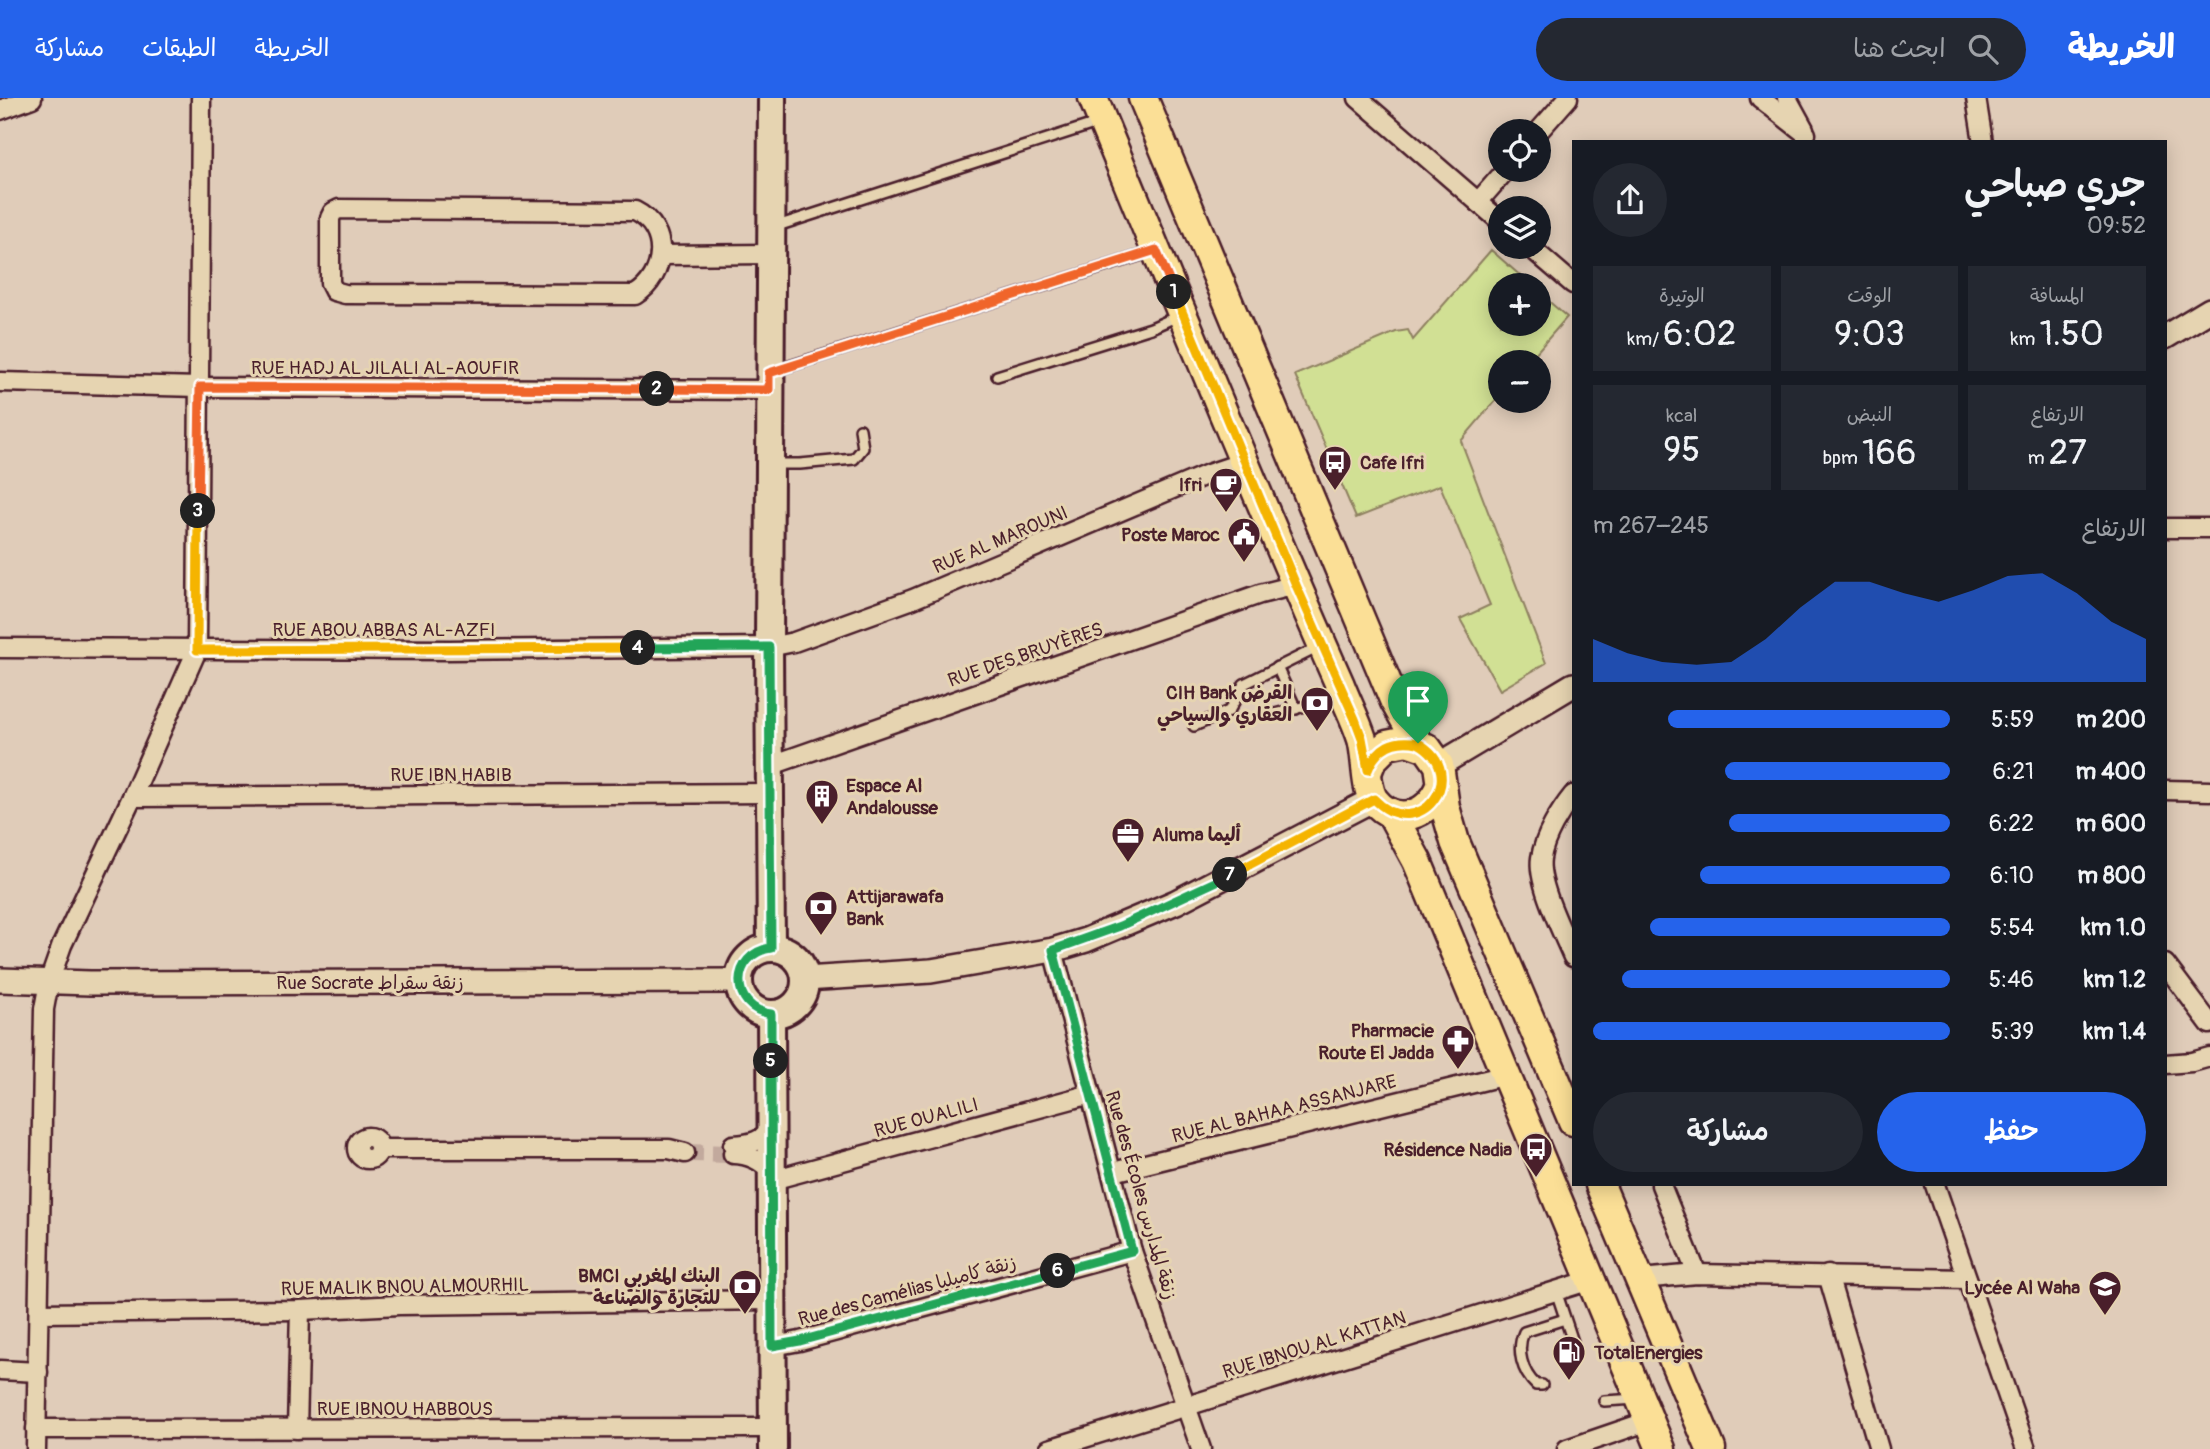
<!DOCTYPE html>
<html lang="ar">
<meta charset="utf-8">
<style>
:root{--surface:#171b24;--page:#242831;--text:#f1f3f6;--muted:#9ea1a6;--accent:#2563eb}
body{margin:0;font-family:Pangolin,"Playpen Sans Arabic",sans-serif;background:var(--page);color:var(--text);direction:rtl;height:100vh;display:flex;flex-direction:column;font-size:26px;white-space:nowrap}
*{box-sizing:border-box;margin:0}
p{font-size:23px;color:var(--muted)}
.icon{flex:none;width:38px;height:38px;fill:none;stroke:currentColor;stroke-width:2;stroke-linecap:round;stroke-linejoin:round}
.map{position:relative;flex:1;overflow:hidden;direction:ltr}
.drawer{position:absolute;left:1572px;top:42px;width:595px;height:1046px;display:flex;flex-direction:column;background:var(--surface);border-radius:0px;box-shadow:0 4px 18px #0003;direction:rtl}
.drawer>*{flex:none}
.controls{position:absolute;left:1488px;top:21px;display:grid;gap:14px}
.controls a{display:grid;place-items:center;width:63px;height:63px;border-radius:50%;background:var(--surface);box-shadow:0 4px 18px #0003;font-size:35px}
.pin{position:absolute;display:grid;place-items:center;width:60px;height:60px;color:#fff;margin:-72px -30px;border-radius:50% 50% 50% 0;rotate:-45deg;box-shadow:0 0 7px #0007}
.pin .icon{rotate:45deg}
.km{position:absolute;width:35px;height:35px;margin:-18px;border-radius:50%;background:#222;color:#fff;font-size:19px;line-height:35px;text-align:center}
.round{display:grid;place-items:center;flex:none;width:74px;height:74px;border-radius:37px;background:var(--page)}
.summary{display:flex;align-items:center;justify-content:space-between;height:119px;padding:0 21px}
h1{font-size:38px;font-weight:600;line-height:52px}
.figures{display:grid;grid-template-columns:repeat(3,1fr);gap:10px;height:119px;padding:7px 21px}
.figures div{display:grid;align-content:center;border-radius:0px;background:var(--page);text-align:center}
.figures b{font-size:35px;font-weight:600}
.figures small{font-size:19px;font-weight:400}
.figures p{font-size:19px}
.chart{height:196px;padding:14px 21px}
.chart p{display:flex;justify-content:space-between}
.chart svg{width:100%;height:126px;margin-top:7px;fill:var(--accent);opacity:.7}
.cta{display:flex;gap:14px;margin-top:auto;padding:14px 21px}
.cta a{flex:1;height:80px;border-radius:42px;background:var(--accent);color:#fff;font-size:28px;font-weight:600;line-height:80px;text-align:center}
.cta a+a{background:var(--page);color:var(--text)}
ul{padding:0 21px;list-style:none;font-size:23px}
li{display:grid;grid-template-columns:112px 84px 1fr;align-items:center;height:52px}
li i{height:18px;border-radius:9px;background:var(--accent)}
header{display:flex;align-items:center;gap:42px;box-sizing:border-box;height:98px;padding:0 35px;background:var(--accent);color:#fff}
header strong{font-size:33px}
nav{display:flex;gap:38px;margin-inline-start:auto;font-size:24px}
.search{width:490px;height:63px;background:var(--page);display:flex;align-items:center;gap:18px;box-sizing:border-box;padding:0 24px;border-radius:38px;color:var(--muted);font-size:26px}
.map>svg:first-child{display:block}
</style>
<header>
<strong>الخريطة</strong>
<div class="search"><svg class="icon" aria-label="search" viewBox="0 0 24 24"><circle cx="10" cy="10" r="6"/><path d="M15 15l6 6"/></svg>ابحث هنا</div>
<nav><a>الخريطة</a><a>الطبقات</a><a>مشاركة</a></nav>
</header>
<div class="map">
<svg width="2210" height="1351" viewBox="0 0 2210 1351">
<rect width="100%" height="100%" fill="#e0ccb9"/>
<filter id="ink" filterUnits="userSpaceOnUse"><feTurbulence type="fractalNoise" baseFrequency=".0143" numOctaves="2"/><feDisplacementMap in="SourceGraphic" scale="14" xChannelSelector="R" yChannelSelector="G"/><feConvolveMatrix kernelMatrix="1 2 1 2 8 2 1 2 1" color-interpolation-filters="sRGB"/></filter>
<g filter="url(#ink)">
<polygon fill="#d1e094" stroke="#8e8060" stroke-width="2" points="1491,152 1531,187 1500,187 1500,226 1538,226 1538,194 1567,219 1528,264 1500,264 1500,297 1461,343 1546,565 1500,592 1460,521 1490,507 1440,387 1356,420 1295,277 1396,234 1408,232 1413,242"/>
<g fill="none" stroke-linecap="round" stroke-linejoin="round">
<polyline stroke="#c2a99d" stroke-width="18" stroke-dasharray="18 9" stroke-linecap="butt" points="685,1055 733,1056"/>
<defs>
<g id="service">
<polyline points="774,129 1097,25"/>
<polyline points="774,273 1151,154"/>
<polyline points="997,278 1151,230 1178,218"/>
<polyline points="771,366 800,366 854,361 863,350 860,331"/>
<polyline points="1277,569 1296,611"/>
<polyline points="1271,617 1340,599"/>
<polyline points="1194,628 1229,613 1244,586 1321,548"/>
<polyline points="1556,1193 1573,1244"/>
<path d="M1542,1287H1536C1522,1274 1516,1252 1524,1234L1565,1221"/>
<polyline points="1604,1303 1637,1301"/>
</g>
<g id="minor">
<polyline points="1358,0 1500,123"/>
<polyline points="1760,0 1806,36"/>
<polyline points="1787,0 1804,31"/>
<polyline points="1976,0 1983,44"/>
<polyline points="0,12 32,0"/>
<polyline points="1538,34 1568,0"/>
<polyline points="1478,104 1506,72"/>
<path d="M339,111L635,113C671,131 666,178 635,197L345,196L334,193L330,185V120L333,114Z"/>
<polyline points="1530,149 1573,186"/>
<polyline points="660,157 770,156"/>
<polyline points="0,284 200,289 769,292"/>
<polyline points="2165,430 2210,430"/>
<polyline points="0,550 449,552 769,549 794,544 913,501 1208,376 1244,364"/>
<polyline points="769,668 1260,496 1296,487"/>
<polyline points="2165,692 2210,693"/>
<path d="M1573,697C1560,713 1544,739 1541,760C1537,785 1563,835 1573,859"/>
<polyline points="132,699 769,695"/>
<polyline points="1053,852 1132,1153 1201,1351"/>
<polyline points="2165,866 2210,926"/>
<polyline points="2165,966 2192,964 2210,959"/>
<circle cx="368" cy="1050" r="11"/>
<path d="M733,1047C752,1046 764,1044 772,1025"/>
<polyline points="380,1051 669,1051 685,1055"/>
<path d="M733,1056C748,1056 763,1063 772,1075"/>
<polyline points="1113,1074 1506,977"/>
<polyline points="772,1082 1091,996"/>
<polyline points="1661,1087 1697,1176"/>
<polyline points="1935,1087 2026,1351"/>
<polyline points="1828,1177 1879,1351"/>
<polyline points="1640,1181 1697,1176 1967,1181"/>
<polyline points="39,1215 300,1212 399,1207 773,1202"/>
<polyline points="773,1248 800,1243 1132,1153"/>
<polyline points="0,1272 38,1274"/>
<polyline points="36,1331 773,1330"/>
<polyline points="297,1331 300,1212"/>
<polyline points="36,1351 44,911 49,884 62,847 132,699 197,552 201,0"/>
<polyline points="1049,1351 1591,1182"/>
<polyline points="1567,1351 1649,1323"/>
</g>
<g id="tertiary">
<polyline points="2165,239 2210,212"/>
<polyline points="1439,667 1573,587"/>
<polyline points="805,881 931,873 1053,852 1086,842 1176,804 1374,701"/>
<polyline points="0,882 90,885 740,883"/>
</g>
<g id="secondary">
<polyline points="771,850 769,549 772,0"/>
<circle cx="772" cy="883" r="33"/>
<polyline points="771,916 773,1351"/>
</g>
<g id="primary">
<path d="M1093,0C1174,196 1254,392 1340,587C1347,605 1356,622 1362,641C1367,659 1365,689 1374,702C1396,730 1430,717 1441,688"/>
<polyline points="1143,0 1395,604 1418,645"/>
<polyline points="1368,672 1372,662 1387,647 1407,643 1427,650 1439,667 1445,709 1455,744 1573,1023"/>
<polyline points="1391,715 1417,763 1661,1351"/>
<polyline points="1600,1087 1711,1351"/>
</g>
</defs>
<use href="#service" stroke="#4a1f2b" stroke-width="14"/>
<use href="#minor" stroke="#4a1f2b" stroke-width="23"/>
<use href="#tertiary" stroke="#4a1f2b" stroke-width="28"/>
<use href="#secondary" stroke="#4a1f2b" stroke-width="32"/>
<use href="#primary" stroke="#4a1f2b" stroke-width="33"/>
<use href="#service" stroke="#e6d4b1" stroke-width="9"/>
<use href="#minor" stroke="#e6d4b1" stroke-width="18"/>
<use href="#tertiary" stroke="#e6d4b1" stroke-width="23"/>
<use href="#secondary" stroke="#e6d4b1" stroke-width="26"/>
<use href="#primary" stroke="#fbdf96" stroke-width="28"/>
</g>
</g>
<g fill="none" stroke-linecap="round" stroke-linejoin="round" filter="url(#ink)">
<defs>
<path id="split-1" d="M1174,194L1296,487L1355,621L1362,640L1368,672C1377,649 1394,640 1418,645"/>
<polyline id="split-2" points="657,291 769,292 769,275 1156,152 1174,194"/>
<polyline id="split-3" points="198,413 200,289 657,291"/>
<polyline id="split-4" points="198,413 197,552 638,550"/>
<path id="split-5" d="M638,550L769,549L771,850C730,856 729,910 771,916V963"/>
<polyline id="split-6" points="771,963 772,1248 800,1243 1058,1173"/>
<polyline id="split-7" points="1058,1173 1132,1153 1053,852 1120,828 1230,777"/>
<path id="split-8" d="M1230,777L1374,701C1419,748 1473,676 1418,645"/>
</defs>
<use href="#split-1" stroke="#fff" stroke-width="14"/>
<use href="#split-2" stroke="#fff" stroke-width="14"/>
<use href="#split-3" stroke="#fff" stroke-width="14"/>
<use href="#split-4" stroke="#fff" stroke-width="14"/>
<use href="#split-5" stroke="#fff" stroke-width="14"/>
<use href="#split-6" stroke="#fff" stroke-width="14"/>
<use href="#split-7" stroke="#fff" stroke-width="14"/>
<use href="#split-8" stroke="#fff" stroke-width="14"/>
<use href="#split-1" stroke="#f5b400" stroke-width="9"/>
<use href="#split-2" stroke="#f0652b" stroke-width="9"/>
<use href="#split-3" stroke="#f0652b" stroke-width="9"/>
<use href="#split-4" stroke="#f5b400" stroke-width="9"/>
<use href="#split-5" stroke="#22a559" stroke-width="9"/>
<use href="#split-6" stroke="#22a559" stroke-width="9"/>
<use href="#split-7" stroke="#22a559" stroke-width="9"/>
<use href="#split-8" stroke="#f5b400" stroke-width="9"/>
</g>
<defs>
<symbol id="bus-pin" viewBox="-11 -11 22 30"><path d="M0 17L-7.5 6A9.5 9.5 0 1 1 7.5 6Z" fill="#4a1f2b" stroke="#e6d4b1"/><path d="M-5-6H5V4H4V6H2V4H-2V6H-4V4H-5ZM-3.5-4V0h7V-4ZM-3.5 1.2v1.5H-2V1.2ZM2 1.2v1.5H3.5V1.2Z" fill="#fff"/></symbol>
<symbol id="cafe-pin" viewBox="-11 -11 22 30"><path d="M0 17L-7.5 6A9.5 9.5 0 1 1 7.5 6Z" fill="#4a1f2b" stroke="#e6d4b1"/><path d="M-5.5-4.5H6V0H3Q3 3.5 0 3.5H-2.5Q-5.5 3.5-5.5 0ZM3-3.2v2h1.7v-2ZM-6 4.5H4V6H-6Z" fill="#fff"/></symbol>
<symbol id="civic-pin" viewBox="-11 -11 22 30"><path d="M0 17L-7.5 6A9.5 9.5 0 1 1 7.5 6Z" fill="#4a1f2b" stroke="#e6d4b1"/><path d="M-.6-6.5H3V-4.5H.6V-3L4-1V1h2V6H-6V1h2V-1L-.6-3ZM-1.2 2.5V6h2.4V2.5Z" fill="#fff"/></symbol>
<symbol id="bank-pin" viewBox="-11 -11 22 30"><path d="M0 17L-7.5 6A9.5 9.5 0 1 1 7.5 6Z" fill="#4a1f2b" stroke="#e6d4b1"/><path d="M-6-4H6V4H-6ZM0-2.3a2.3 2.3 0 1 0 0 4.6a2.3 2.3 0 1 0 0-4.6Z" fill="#fff"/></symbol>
<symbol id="building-pin" viewBox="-11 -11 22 30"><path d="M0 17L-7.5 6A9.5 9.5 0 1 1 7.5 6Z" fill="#4a1f2b" stroke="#e6d4b1"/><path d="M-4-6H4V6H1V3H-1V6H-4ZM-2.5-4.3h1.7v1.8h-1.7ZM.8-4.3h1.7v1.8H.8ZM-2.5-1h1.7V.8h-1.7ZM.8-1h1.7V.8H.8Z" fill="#fff"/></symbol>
<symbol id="office-pin" viewBox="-11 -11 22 30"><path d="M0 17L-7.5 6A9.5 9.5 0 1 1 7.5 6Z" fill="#4a1f2b" stroke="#e6d4b1"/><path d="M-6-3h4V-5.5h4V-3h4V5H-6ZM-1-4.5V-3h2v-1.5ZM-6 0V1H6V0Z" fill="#fff"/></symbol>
<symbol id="pharmacy-pin" viewBox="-11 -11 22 30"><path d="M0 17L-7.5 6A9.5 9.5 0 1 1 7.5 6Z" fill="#4a1f2b" stroke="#e6d4b1"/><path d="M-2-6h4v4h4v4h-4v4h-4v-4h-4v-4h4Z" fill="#fff"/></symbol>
<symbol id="school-pin" viewBox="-11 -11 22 30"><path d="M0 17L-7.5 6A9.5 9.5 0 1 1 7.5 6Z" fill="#4a1f2b" stroke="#e6d4b1"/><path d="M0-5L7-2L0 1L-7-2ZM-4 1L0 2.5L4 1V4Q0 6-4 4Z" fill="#fff"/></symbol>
<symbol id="fuel-pin" viewBox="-11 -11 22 30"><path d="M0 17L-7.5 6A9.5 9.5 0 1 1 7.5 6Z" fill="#4a1f2b" stroke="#e6d4b1"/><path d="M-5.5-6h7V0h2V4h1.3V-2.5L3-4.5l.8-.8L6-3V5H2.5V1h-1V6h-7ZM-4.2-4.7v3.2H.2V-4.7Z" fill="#fff"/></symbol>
</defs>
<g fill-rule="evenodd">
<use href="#bus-pin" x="1316" y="345" width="38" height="52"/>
<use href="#cafe-pin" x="1207" y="367" width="38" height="52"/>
<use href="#civic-pin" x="1225" y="417" width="38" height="52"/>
<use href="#bank-pin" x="1298" y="586" width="38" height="52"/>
<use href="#building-pin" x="803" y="679" width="38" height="52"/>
<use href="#office-pin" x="1109" y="717" width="38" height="52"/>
<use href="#bank-pin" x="802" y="790" width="38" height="52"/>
<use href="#pharmacy-pin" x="1439" y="924" width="38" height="52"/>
<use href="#bus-pin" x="1517" y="1032" width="38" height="52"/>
<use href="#bank-pin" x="726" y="1169" width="38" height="52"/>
<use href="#school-pin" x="2086" y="1170" width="38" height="52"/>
<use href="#fuel-pin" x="1550" y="1235" width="38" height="52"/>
</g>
<g text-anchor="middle" stroke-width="6" stroke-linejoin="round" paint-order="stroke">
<g font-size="19" fill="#4a1f2b" stroke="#e6d4b1">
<text x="385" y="276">RUE HADJ AL JILALI AL-AOUFIR</text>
<text transform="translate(1000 441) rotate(-23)" y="7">RUE AL MAROUNI</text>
<text x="384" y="538">RUE ABOU ABBAS AL-AZFI</text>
<text transform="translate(1025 556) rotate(-19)" y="7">RUE DES BRUYÈRES</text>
<text x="451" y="683">RUE IBN HABIB</text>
<text x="370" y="891">Rue Socrate زنقة سقراط</text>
<text transform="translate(1284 1010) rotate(-14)" y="7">RUE AL BAHAA ASSANJARE</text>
<text transform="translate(926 1019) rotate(-15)" y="7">RUE OUALILI</text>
<text transform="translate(1142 1097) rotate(74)" y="7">Rue des Écoles زنقة المدارس</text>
<text transform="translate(405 1188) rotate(-1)" y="7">RUE MALIK BNOU ALMOURHIL</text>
<text transform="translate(907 1192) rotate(-15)" y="7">Rue des Camélias زنقة كاميليا</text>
<text transform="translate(1314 1246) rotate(-17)" y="7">RUE IBNOU AL KATTAN</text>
<text x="405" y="1317">RUE IBNOU HABBOUS</text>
</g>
<g font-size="19" font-weight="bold" fill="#4a1f2b" stroke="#e6d4b1" text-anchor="end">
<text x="1360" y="371" text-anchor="start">Cafe Ifri</text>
<text x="1202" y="393">Ifri</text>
<text x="1220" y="443">Poste Maroc</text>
<text x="1292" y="601">CIH Bank القرض<tspan x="1292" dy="22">العقاري والسياحي</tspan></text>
<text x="846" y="694" text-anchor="start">Espace Al<tspan x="846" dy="22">Andalousse</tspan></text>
<text x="1152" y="743" text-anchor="start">Aluma أليما</text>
<text x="846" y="805" text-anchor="start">Attijarawafa<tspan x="846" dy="22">Bank</tspan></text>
<text x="1434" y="939">Pharmacie<tspan x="1434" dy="22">Route El Jadda</tspan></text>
<text x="1512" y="1058">Résidence Nadia</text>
<text x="720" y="1184">BMCI البنك المغربي<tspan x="720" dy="22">للتجارة والصناعة</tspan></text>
<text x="2080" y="1196">Lycée Al Waha</text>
<text x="1594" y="1261" text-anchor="start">TotalEnergies</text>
</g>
</g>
</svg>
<div class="controls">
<a><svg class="icon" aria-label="locate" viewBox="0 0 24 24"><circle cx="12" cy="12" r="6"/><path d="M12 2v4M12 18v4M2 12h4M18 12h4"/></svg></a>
<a><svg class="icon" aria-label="layers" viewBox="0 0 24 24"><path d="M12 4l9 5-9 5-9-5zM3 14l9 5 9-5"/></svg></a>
<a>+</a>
<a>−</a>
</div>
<div class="pin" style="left:1418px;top:645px;background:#1e9e55"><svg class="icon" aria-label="arrive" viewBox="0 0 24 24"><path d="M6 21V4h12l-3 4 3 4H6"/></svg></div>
<b class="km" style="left:1174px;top:194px">1</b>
<b class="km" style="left:657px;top:291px">2</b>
<b class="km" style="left:198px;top:413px">3</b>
<b class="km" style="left:638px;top:550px">4</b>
<b class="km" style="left:771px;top:963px">5</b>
<b class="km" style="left:1058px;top:1173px">6</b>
<b class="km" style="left:1230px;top:777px">7</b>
<section class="drawer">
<div class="summary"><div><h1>جري صباحي</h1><p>09:52</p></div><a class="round"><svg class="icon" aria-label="share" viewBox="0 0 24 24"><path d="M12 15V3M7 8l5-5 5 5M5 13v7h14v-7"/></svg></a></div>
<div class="figures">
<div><p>المسافة</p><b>1.50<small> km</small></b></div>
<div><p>الوقت</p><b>9:03</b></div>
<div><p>الوتيرة</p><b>6:02<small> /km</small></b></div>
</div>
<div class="figures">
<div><p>الارتفاع</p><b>27<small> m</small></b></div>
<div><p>النبض</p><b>166<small> bpm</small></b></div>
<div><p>kcal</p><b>95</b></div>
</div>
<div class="chart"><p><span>الارتفاع</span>245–267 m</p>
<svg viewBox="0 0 160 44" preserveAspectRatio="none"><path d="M0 44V29L10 34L20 37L30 38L40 37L50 29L60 18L70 9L80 9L90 13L100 16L110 12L120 7L130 6L140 13L150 23L160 29V44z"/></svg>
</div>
<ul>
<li><b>200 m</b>5:59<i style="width:79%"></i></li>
<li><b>400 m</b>6:21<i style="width:63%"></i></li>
<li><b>600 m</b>6:22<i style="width:62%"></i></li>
<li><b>800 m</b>6:10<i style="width:70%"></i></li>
<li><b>1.0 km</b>5:54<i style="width:84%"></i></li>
<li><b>1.2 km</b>5:46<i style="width:92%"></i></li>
<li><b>1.4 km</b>5:39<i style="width:100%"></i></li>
</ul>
<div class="cta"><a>حفظ</a><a>مشاركة</a></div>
</section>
</div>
